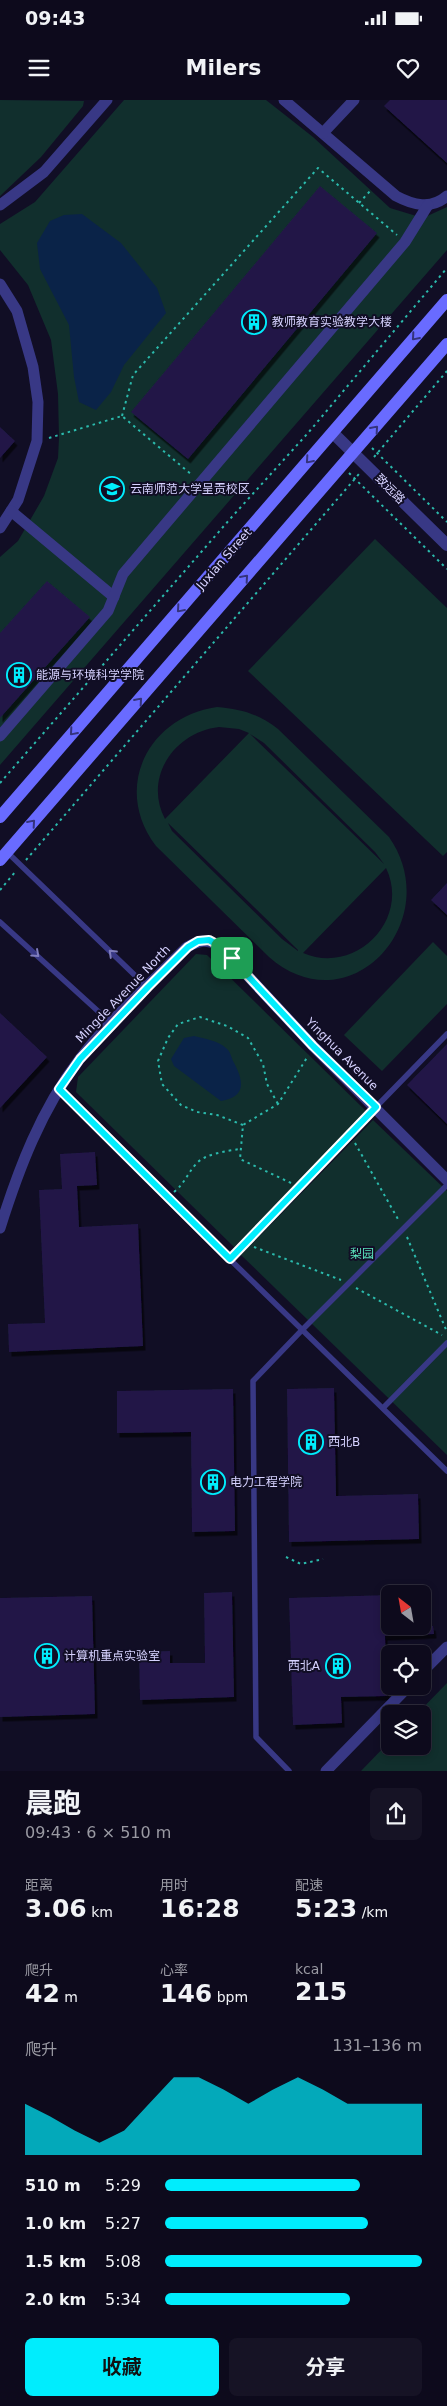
<!DOCTYPE html>
<html lang="zh">
<meta charset="utf-8">
<style>
:root{--surface:#0d0a1c;--page:#161325;--text:#f1f3f6;--muted:#9a9aa3;--line:#2d2b3b;--accent:#00edfd}
body{margin:0;font-family:"DejaVu Sans","Noto Sans SC",sans-serif;background:var(--page);color:var(--text);height:100vh;display:flex;flex-direction:column;font-size:19px;white-space:nowrap}
*{box-sizing:border-box;margin:0}
p{font-size:16px;color:var(--muted)}
.icon{flex:none;width:28px;height:28px;fill:none;stroke:currentColor;stroke-width:2;stroke-linecap:round;stroke-linejoin:round}
.map{position:relative;height:1671px;overflow:hidden}
.details{display:flex;flex-direction:column;background:var(--surface);flex:1}
.details>*{flex:none}
.needle{width:32px;rotate:329deg}
.fabs{position:absolute;left:381px;top:1485px;display:grid;gap:10px}
.fabs a{display:grid;place-items:center;width:50px;height:50px;border-radius:8px;background:var(--surface);box-shadow:0 2px 8px #0003,0 0 0 1px var(--line);font-size:25px}
.pin{position:absolute;display:grid;place-items:center;width:42px;height:42px;color:#fff;margin:-21px;border-radius:10px;box-shadow:0 2px 8px #0006}
.round{display:grid;place-items:center;flex:none;width:52px;height:52px;border-radius:8px;background:var(--page)}
.head{display:flex;align-items:center;justify-content:space-between;height:85px;padding:0 25px}
h1{font-size:28px;font-weight:700;line-height:38px}
.figures{display:grid;grid-template-columns:repeat(3,1fr);gap:8px;height:85px;padding:5px 25px}
.figures div{display:grid;align-content:center}
.figures b{font-size:25px;font-weight:700}
.figures small{font-size:14px;font-weight:400}
.figures p{font-size:14px}
.chart{height:140px;padding:10px 25px}
.chart p{display:flex;justify-content:space-between}
.chart svg{width:100%;height:90px;margin-top:5px;fill:var(--accent);opacity:.7}
.action{display:flex;gap:10px;margin-top:auto;padding:10px 25px}
.action a{flex:1;height:58px;border-radius:8px;background:var(--accent);color:#111;font-size:20px;font-weight:700;line-height:58px;text-align:center}
.action a+a{background:var(--page);color:var(--text)}
ul{padding:0 25px;list-style:none;font-size:16px}
li{display:grid;grid-template-columns:80px 60px 1fr;align-items:center;height:38px}
li i{height:12px;border-radius:6px;background:var(--accent)}
.status{display:flex;justify-content:space-between;align-items:center;height:35px;padding:0 25px;background:var(--surface);direction:ltr}
.status svg{height:14px;fill:currentColor}
header{display:flex;justify-content:space-between;align-items:center;height:65px;padding:0 25px;background:var(--surface);font-size:22px;font-weight:700}
.map>svg:first-child{display:block}
</style>
<div class="status"><b>09:43</b><svg viewBox="0 0 49 12"><path d="M0 12V9h3v3zM5 12V6h3v6zM10 12V3h3v9zM15 12V0h3v12zM26 1h20v11H26zM47 4h2v5h-2z"/></svg></div>
<header><svg class="icon" aria-label="menu" viewBox="0 0 24 24"><path d="M4 6h16M4 12h16M4 18h16"/></svg>Milers<svg class="icon" aria-label="heart" viewBox="0 0 24 24"><path d="M12 20l-8-8c-3-5 5-10 8-4 3-6 11-1 8 4z"/></svg></header>
<div class="map">
<svg width="447" height="1671" viewBox="0 0 447 1671">
<defs>
<filter id="shadow"><feDropShadow dx="2.5" dy="4.5" stdDeviation="0" flood-color="#0009"/></filter>
</defs>
<rect width="100%" height="100%" fill="#110e25"/>
<g fill="#112f2d" fill-rule="evenodd">
<polygon points="0,0 84,1 83,6 41,57 0,96"/>
<polygon points="124,0 266,0 313,37 390,108 423,118 447,107 447,150 0,665 0,457 18,441 44,396 58,358 59,338 58,294 51,240 28,185 0,150 0,124 35,102"/>
<polygon points="375,439 447,508 447,752 443,756 248,571"/>
<path d="M217,607C241,609 259,614 278,629L389,737C447,820 350,928 269,857L156,746C112,688 148,617 217,607ZM219,627L239,629L249,633L165,719C143,677 175,632 219,627ZM250,634L264,643L375,752L384,764ZM168,723L298,850V851L282,839L172,731ZM386,768C411,820 355,876 303,853Z"/>
<polygon points="433,842 447,856 447,904 382,971 344,935"/>
<polygon points="196,854 207,855 367,1012 234,1147 76,992 78,977"/>
<polygon points="373,1020 447,1091 447,1355 241,1155"/>
<polygon points="447,1583 447,1671 361,1671 390,1641 390,1646 422,1646 422,1614 417,1614"/>
</g>
<g fill="#0a2348">
<polygon points="82,114 121,143 157,188 166,213 124,265 111,292 96,310 79,302 74,277 69,225 40,169 37,143 50,121 64,115"/>
<path d="M194,936C205,939 217,940 226,948C230,951 231,956 233,961C243,979 248,997 221,1001L174,966L171,959L184,938Z"/>
</g>
<g fill="#211947" filter="url(#shadow)">
<polygon points="390,0 447,0 447,63 384,6"/>
<polygon points="320,86 377,133 188,359 131,312"/>
<polygon points="0,327 15,341 0,358"/>
<polygon points="47,481 90,517 0,618 0,533"/>
<polygon points="447,783 447,815 431,800"/>
<polygon points="0,913 47,957 0,1008"/>
<polygon points="447,944 447,1024 407,985"/>
<polygon points="95,1052 97,1085 77,1086 79,1127 138,1124 143,1246 9,1252 8,1224 45,1223 39,1090 62,1089 60,1054"/>
<polygon points="334,1288 336,1396 418,1394 419,1439 289,1442 287,1289"/>
<polygon points="233,1289 235,1431 192,1432 191,1332 117,1333 117,1291"/>
<polygon points="232,1492 234,1597 140,1600 139,1552 170,1551 170,1563 205,1563 204,1493"/>
<polygon points="390,1495 390,1526 433,1526 434,1534 385,1536 387,1596 341,1597 342,1623 293,1625 289,1498"/>
<polygon points="92,1496 95,1614 0,1617 0,1498"/>
</g>
<g fill="none" stroke-linecap="round" stroke-linejoin="round">
<g stroke="#2bbaac" stroke-width="2" stroke-dasharray="2.5 4" stroke-linecap="butt">
<polyline points="359,103 371,90"/>
<polyline points="122,316 133,275 318,68 397,135"/>
<polyline points="49,338 122,316 192,375"/>
<polyline points="372,348 447,422"/>
<polyline points="374,357 447,271"/>
<polyline points="349,373 447,469"/>
<polyline points="0,683 230,419 308,333 447,168"/>
<polyline points="26,760 359,374"/>
<polyline points="0,790 16,771"/>
<polyline points="243,1025 217,1015 197,1012 181,1005 162,984 158,961 168,938 178,924 200,917 227,926 248,938 263,964 267,984 278,1004"/>
<polyline points="355,1043 399,1121"/>
<polyline points="291,1083 240,1059 243,1025 278,1004 308,956"/>
<path d="M174,1092C185,1083 187,1074 196,1064C204,1054 227,1051 240,1049"/>
<polyline points="407,1137 447,1232"/>
<polyline points="254,1147 341,1180"/>
<polyline points="356,1188 442,1235"/>
<polyline points="286,1457 301,1464 323,1459"/>
</g>
<g stroke="#383885" stroke-width="5.5">
<polyline points="7,752 147,887"/>
<polyline points="0,822 111,923"/>
<polyline points="59,989 167,1098 447,1371"/>
<polyline points="376,1007 447,934"/>
<polyline points="383,1308 447,1243"/>
<polyline points="289,1671 256,1637 253,1281 302,1230 447,1085"/>
</g>
<polyline stroke="#383885" stroke-width="9" points="230,1159 376,1007"/>
<g stroke="#383885" stroke-width="11">
<path d="M284,0L396,96C413,105 431,110 447,96"/>
<polyline points="323,33 354,0"/>
<polyline points="0,105 44,72 107,0"/>
<polyline points="0,184 17,211 33,267 38,302 37,341 18,400 0,428"/>
<polyline points="11,411 114,497"/>
<polyline points="0,636 108,511 123,474 405,142 428,105"/>
<path d="M0,1128C19,1068 41,1010 79,960C110,919 151,883 187,847C200,840 206,839 220,846L313,946L447,1080"/>
<polyline points="422,1572 447,1547"/>
<polyline points="326,1671 409,1586"/>
</g>
<polyline stroke="#383885" stroke-width="12" points="333,333 447,445"/>
<g stroke="#696bff" stroke-width="12">
<polyline points="0,717 447,200"/>
<polyline points="0,760 447,244"/>
</g>
</g>
<defs><path id="oneway-chevron" d="M-2-3.5L2.5 0L-2 3.5" fill="none" stroke-width="1.6" stroke-linecap="round" stroke-linejoin="round" transform="scale(1.25)"/></defs>
<g stroke="#34337c">
<use href="#oneway-chevron" transform="translate(415 237) rotate(131)"/>
<use href="#oneway-chevron" transform="translate(375 329) rotate(-49)"/>
<use href="#oneway-chevron" transform="translate(309 360) rotate(131)"/>
<use href="#oneway-chevron" transform="translate(245 478) rotate(-49)"/>
<use href="#oneway-chevron" transform="translate(180 509) rotate(131)"/>
<use href="#oneway-chevron" transform="translate(139 601) rotate(-49)"/>
<use href="#oneway-chevron" transform="translate(73 632) rotate(131)"/>
<use href="#oneway-chevron" transform="translate(32 723) rotate(-49)"/>
</g>
<g stroke="#7f7dbc">
<use href="#oneway-chevron" transform="translate(112 853) rotate(-136)"/>
<use href="#oneway-chevron" transform="translate(36 854) rotate(42)"/>
</g>
<g fill="none" stroke-linecap="round" stroke-linejoin="round">
<defs>
<polygon id="route" points="209,840 220,846 313,946 376,1007 230,1159 59,989 80,959 148,887 188,847 198,841"/>
</defs>
<use href="#route" stroke="#fff" stroke-width="10"/>
<use href="#route" stroke="#00edfd" stroke-width="6"/>
</g>
<defs>
<symbol id="building-ring" viewBox="-11 -11 22 22"><circle r="9.5" fill="#110e25" stroke="#00edfd" stroke-width="1.5"/><path d="M-4-6H4V6H1V3H-1V6H-4ZM-2.5-4.3h1.7v1.8h-1.7ZM.8-4.3h1.7v1.8H.8ZM-2.5-1h1.7V.8h-1.7ZM.8-1h1.7V.8H.8Z" fill="#00edfd"/></symbol>
<symbol id="university-ring" viewBox="-11 -11 22 22"><circle r="9.5" fill="#110e25" stroke="#00edfd" stroke-width="1.5"/><path d="M0-5L7-2L0 1L-7-2ZM-4 1L0 2.5L4 1V4Q0 6-4 4Z" fill="#00edfd"/></symbol>
</defs>
<g fill-rule="evenodd">
<use href="#building-ring" x="240" y="208" width="28" height="28"/>
<use href="#university-ring" x="98" y="375" width="28" height="28"/>
<use href="#building-ring" x="5" y="561" width="28" height="28"/>
<use href="#building-ring" x="297" y="1328" width="28" height="28"/>
<use href="#building-ring" x="199" y="1368" width="28" height="28"/>
<use href="#building-ring" x="33" y="1542" width="28" height="28"/>
<use href="#building-ring" x="324" y="1552" width="28" height="28"/>
</g>
<g text-anchor="middle" stroke-width="4" stroke-linejoin="round" paint-order="stroke">
<g font-size="12" fill="#d6d2ff" stroke="#110e25" text-anchor="start">
<text x="272" y="226">教师教育实验教学大楼</text>
<text x="130" y="393">云南师范大学呈贡校区</text>
<text x="36" y="579">能源与环境科学学院</text>
<text x="328" y="1346">西北B</text>
<text x="230" y="1386">电力工程学院</text>
<text x="64" y="1560">计算机重点实验室</text>
<text x="320" y="1570" text-anchor="end">西北A</text>
</g>
<g font-size="12" fill="#d6d2ff" stroke="#110e25">
<text transform="translate(390 389) rotate(45)" y="4">致远路</text>
<text transform="translate(224 459) rotate(-49)" y="4">Juxian Street</text>
<text transform="translate(123 894) rotate(-46)" y="4">Mingde Avenue North</text>
<text transform="translate(342 954) rotate(45)" y="4">Yinghua Avenue</text>
</g>
<g font-size="12" fill="#5ae3bc" stroke="#110e25">
<text x="362" y="1158">梨园</text>
</g>
</g>
</svg>
<div class="fabs">
<a><svg class="needle" viewBox="-14 -14 28 28"><path d="M0-13l5 13h-10z" fill="#e53935"/><path d="M0 13l5-13h-10z" fill="#9a9aa3"/></svg></a>
<a><svg class="icon" aria-label="locate" viewBox="0 0 24 24"><circle cx="12" cy="12" r="6"/><path d="M12 2v4M12 18v4M2 12h4M18 12h4"/></svg></a>
<a><svg class="icon" aria-label="layers" viewBox="0 0 24 24"><path d="M12 4l9 5-9 5-9-5zM3 14l9 5 9-5"/></svg></a>
</div>
<div class="pin" style="left:232px;top:858px;background:#1e9e55"><svg class="icon" aria-label="arrive" viewBox="0 0 24 24"><path d="M6 21V4h12l-3 4 3 4H6"/></svg></div>
</div>
<section class="details">
<div class="head"><div><h1>晨跑</h1><p>09:43 · 6 × 510 m</p></div><a class="round"><svg class="icon" aria-label="share" viewBox="0 0 24 24"><path d="M12 15V3M7 8l5-5 5 5M5 13v7h14v-7"/></svg></a></div>
<div class="figures">
<div><p>距离</p><b>3.06<small> km</small></b></div>
<div><p>用时</p><b>16:28</b></div>
<div><p>配速</p><b>5:23<small> /km</small></b></div>
</div>
<div class="figures">
<div><p>爬升</p><b>42<small> m</small></b></div>
<div><p>心率</p><b>146<small> bpm</small></b></div>
<div><p>kcal</p><b>215</b></div>
</div>
<div class="chart"><p><span>爬升</span>131–136 m</p>
<svg viewBox="0 0 160 44" preserveAspectRatio="none"><path d="M0 44V19L10 25L20 32L30 38L40 32L50 19L60 6L70 6L80 12L90 19L100 12L110 6L120 12L130 19L140 19L150 19L160 19V44z"/></svg>
</div>
<ul>
<li><b>510 m</b>5:29<i style="width:76%"></i></li>
<li><b>1.0 km</b>5:27<i style="width:79%"></i></li>
<li><b>1.5 km</b>5:08<i style="width:100%"></i></li>
<li><b>2.0 km</b>5:34<i style="width:72%"></i></li>
</ul>
<div class="action"><a>收藏</a><a>分享</a></div>
</section>
